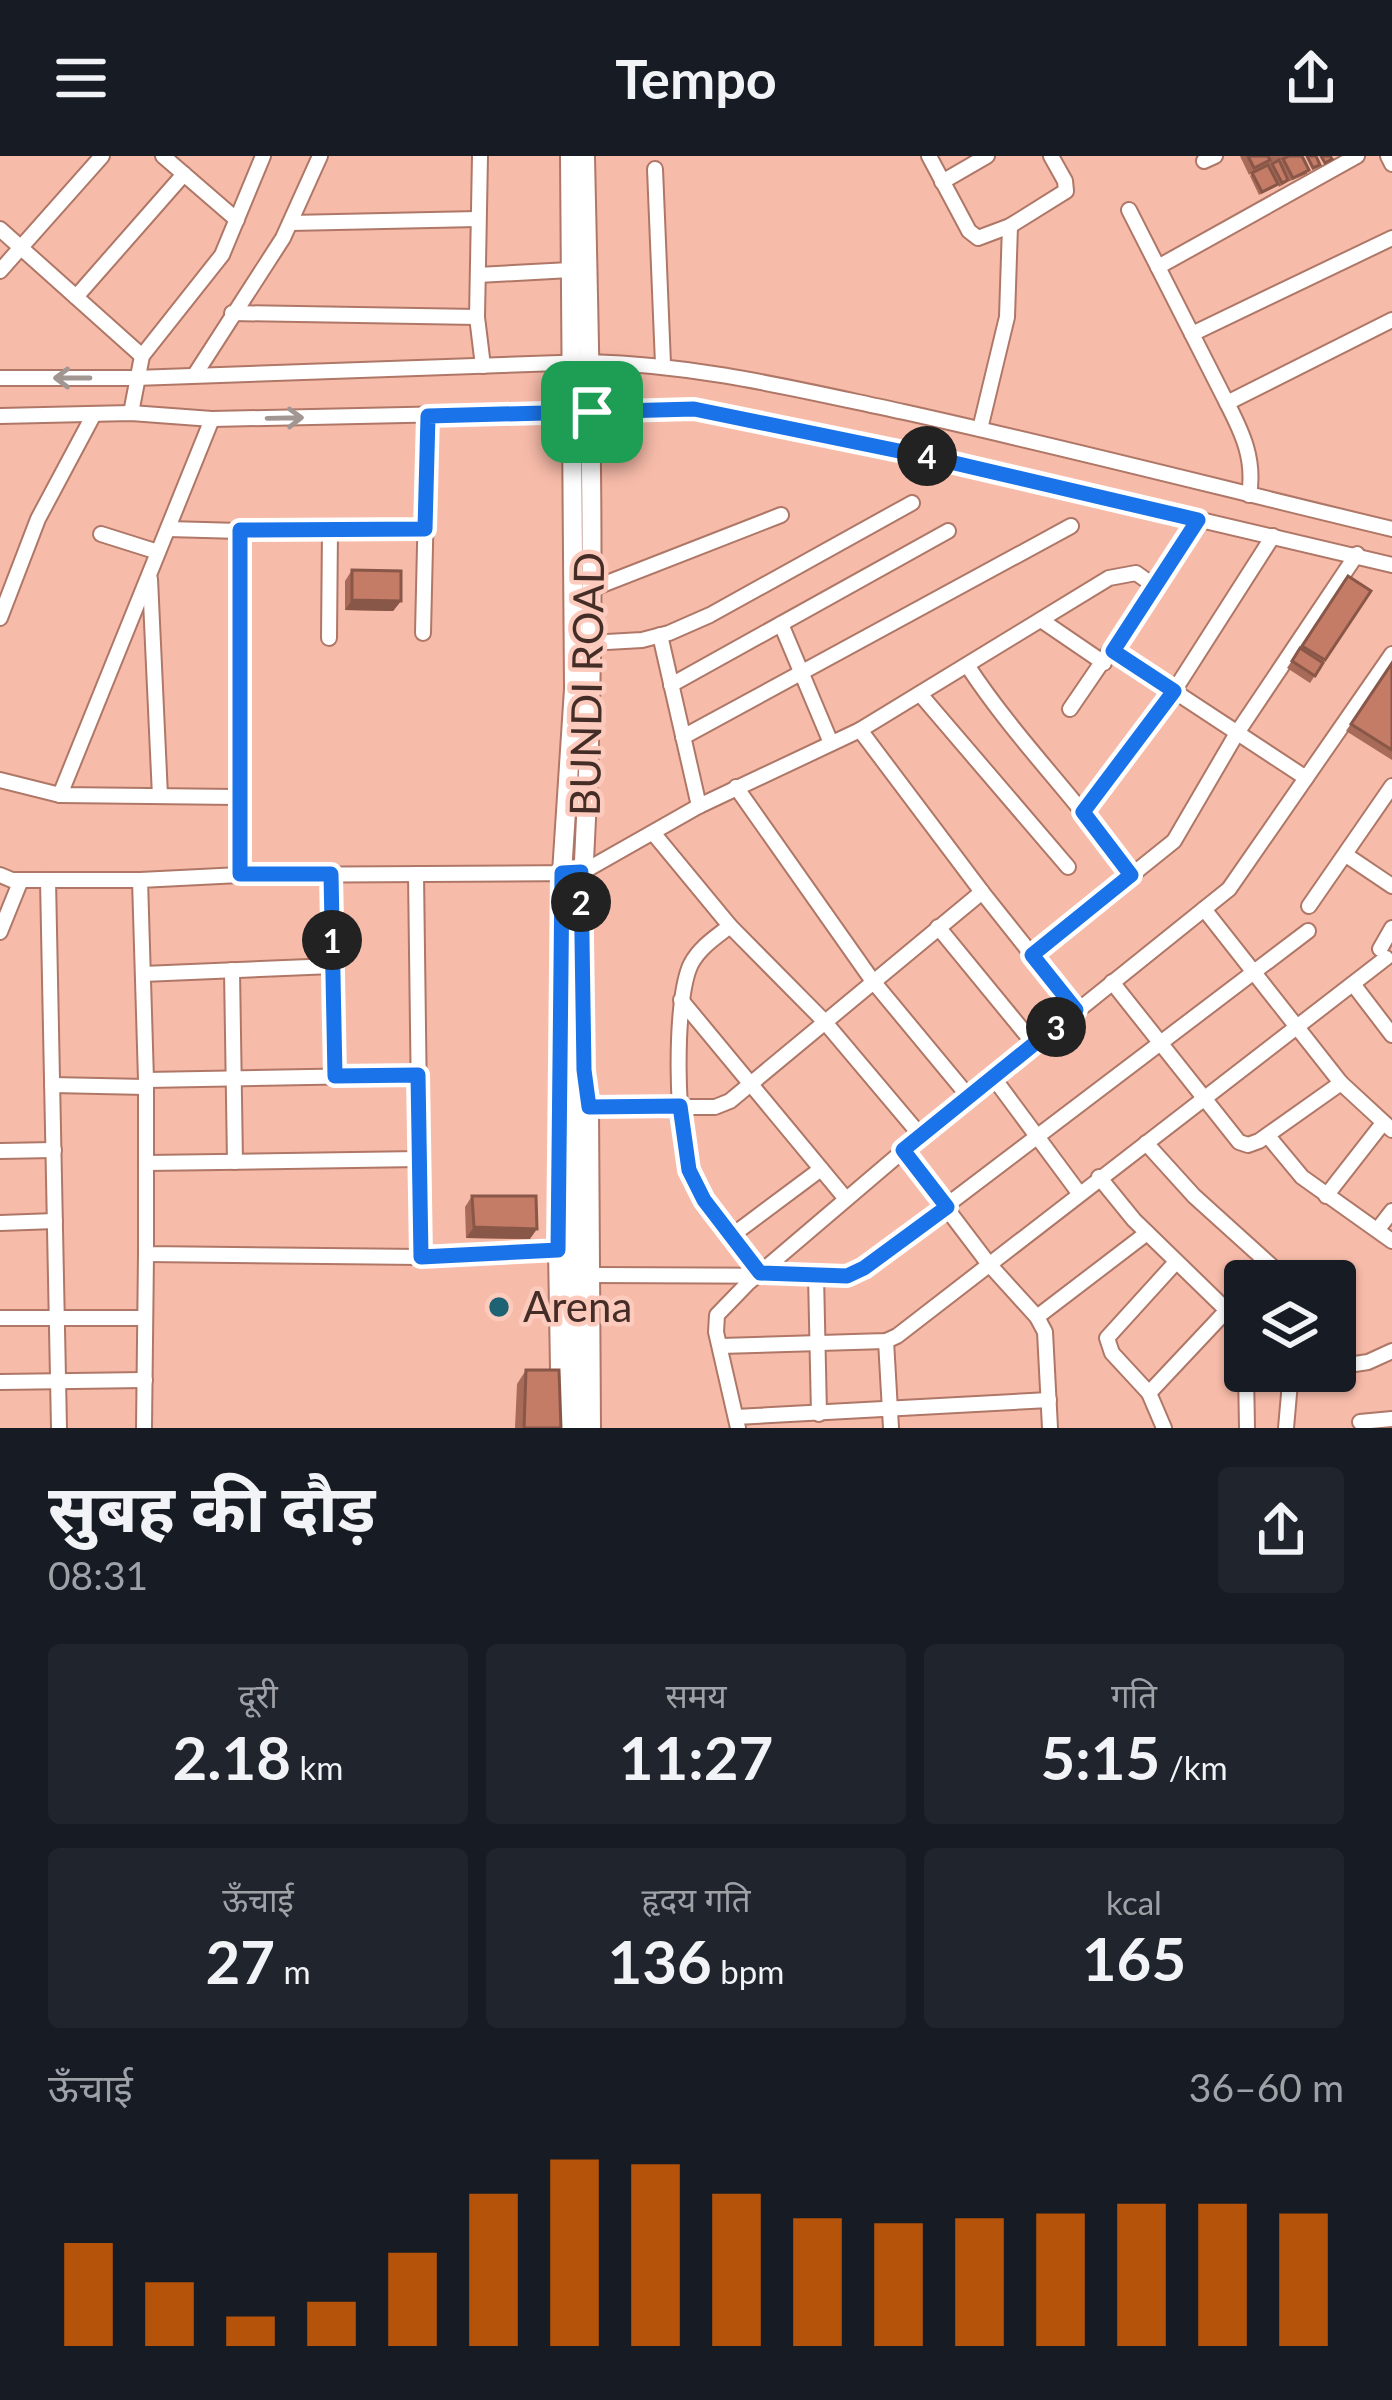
<!DOCTYPE html>
<html lang="hi">
<meta charset="utf-8">
<style>
:root{--surface:#171b24;--page:#20242c;--text:#f1f3f6;--muted:#9ea1a6;--accent:#b45309}
body{margin:0;font-family:Lato,"Noto Sans Devanagari",sans-serif;background:var(--page);color:var(--text);height:100vh;display:flex;flex-direction:column;font-size:45px;white-space:nowrap}
*{box-sizing:border-box;margin:0}
p{font-size:39px;color:var(--muted)}
.icon{flex:none;width:66px;height:66px;fill:none;stroke:currentColor;stroke-width:2;stroke-linecap:round;stroke-linejoin:round}
.map{position:relative;height:1272px;overflow:hidden}
.side{display:flex;flex-direction:column;background:var(--surface);flex:1}
.side>*{flex:none}
.buttons{position:absolute;left:1224px;top:1104px;display:grid;gap:24px}
.buttons a{display:grid;place-items:center;width:132px;height:132px;border-radius:12px;background:var(--surface);box-shadow:0 3px 9px #0004;font-size:60px}
.pin{position:absolute;display:grid;place-items:center;width:102px;height:102px;color:#fff;margin:-51px;border-radius:24px;box-shadow:0 6px 18px #0006}
.km{position:absolute;width:60px;height:60px;margin:-30px;border-radius:50%;background:#222;color:#fff;font-size:33px;line-height:60px;text-align:center}
.round{display:grid;place-items:center;flex:none;width:126px;height:126px;border-radius:12px;background:var(--page)}
.overview{display:flex;align-items:center;justify-content:space-between;height:204px;padding:0 48px}
h1{font-size:66px;font-weight:700;line-height:90px}
.figures{display:grid;grid-template-columns:repeat(3,1fr);gap:18px;height:204px;padding:12px 48px}
.figures div{display:grid;align-content:center;border-radius:12px;background:var(--page);text-align:center}
.figures b{font-size:60px;font-weight:700}
.figures small{font-size:33px;font-weight:400}
.figures p{font-size:33px}
.chart{height:336px;padding:24px 48px}
.chart p{display:flex;justify-content:space-between}
.chart svg{width:100%;height:216px;margin-top:12px;stroke:var(--accent);stroke-width:6}
header{display:flex;justify-content:space-between;align-items:center;height:156px;padding:0 48px;background:var(--surface);font-size:54px;font-weight:700}
.map>svg:first-child{display:block}
</style>
<header><svg class="icon" aria-label="menu" viewBox="0 0 24 24"><path d="M4 6h16M4 12h16M4 18h16"/></svg>Tempo<svg class="icon" aria-label="share" viewBox="0 0 24 24"><path d="M12 15V3M7 8l5-5 5 5M5 13v7h14v-7"/></svg></header>
<div class="map">
<svg width="1392" height="1272" viewBox="0 0 1392 1272">
<rect width="100%" height="100%" fill="#f7bba9"/>
<g fill="none" stroke-linecap="round" stroke-linejoin="round">
<defs>
<g id="minor">
<polyline points="163,0 237,64"/>
<polyline points="480,0 477,161 483,210"/>
<polyline points="929,0 969,75 978,82 1010,70 1066,35 1065,25 1051,0"/>
<polyline points="1388,0 1392,8"/>
<polyline points="1204,5 1215,0"/>
<polyline points="655,13 663,208"/>
<polyline points="942,26 987,0"/>
<polyline points="1129,54 1227,247"/>
<polyline points="290,67 478,63"/>
<polyline points="0,73 142,200"/>
<polyline points="1158,111 1357,0"/>
<polyline points="0,115 102,0"/>
<polyline points="478,119 570,114"/>
<polyline points="76,141 184,18"/>
<polyline points="232,157 477,161"/>
<polyline points="1192,178 1392,82"/>
<polyline points="196,217 283,82 320,0"/>
<path d="M0,222H135L589,206C701,209 795,233 904,256C1067,292 1229,334 1392,373"/>
<polyline points="131,257 142,200 222,99 263,0"/>
<polyline points="0,260 131,257 212,263 695,253 933,301 1392,409"/>
<polyline points="212,263 60,639 237,641 240,719 581,717 699,650 860,574 982,736"/>
<polyline points="980,273 1007,161 1010,70"/>
<path d="M1249,339C1255,304 1243,278 1227,247L1392,164"/>
<polyline points="168,373 240,375 237,641"/>
<polyline points="240,375 425,373"/>
<polyline points="101,378 158,396"/>
<polyline points="150,423 160,640"/>
<polyline points="589,434 781,359"/>
<polyline points="0,462 38,363 94,258"/>
<polyline points="1041,464 1104,507"/>
<polyline points="781,468 831,587"/>
<polyline points="423,477 428,260"/>
<polyline points="660,479 699,650"/>
<polyline points="329,482 330,374"/>
<polyline points="589,487 642,484 669,477 710,459 912,347"/>
<polyline points="1113,495 1306,622"/>
<path d="M967,509C1016,584 1080,646 1131,719"/>
<polyline points="671,529 948,375"/>
<polyline points="920,538 1068,711"/>
<polyline points="1070,553 1199,364"/>
<polyline points="860,574 1109,422 1136,417 1156,431"/>
<polyline points="683,581 1071,370"/>
<polyline points="0,624 60,639"/>
<polyline points="736,631 872,824 969,941"/>
<polyline points="1083,655 1174,535 1273,380"/>
<polyline points="654,678 730,770 824,865 921,980"/>
<polyline points="1346,699 1392,730"/>
<polyline points="331,718 335,920"/>
<polyline points="416,718 421,1101 558,1094"/>
<polyline points="0,719 12,724 140,724"/>
<polyline points="48,724 59,1272"/>
<polyline points="1309,750 1392,630"/>
<polyline points="1204,753 1341,927 1392,974"/>
<path d="M730,770C716,781 700,791 691,808C673,844 676,982 691,1019C707,1056 735,1086 760,1117"/>
<polyline points="938,771 1034,888"/>
<polyline points="0,776 21,724"/>
<polyline points="1380,793 1392,772"/>
<polyline points="1032,799 1174,685 1237,577 1357,398"/>
<polyline points="232,814 235,1006"/>
<polyline points="143,818 333,810"/>
<polyline points="1112,826 1239,986 1248,989 1259,985 1341,927"/>
<polyline points="1353,828 1392,879"/>
<polyline points="681,844 846,1043"/>
<polyline points="419,919 146,924 146,1098 421,1101"/>
<polyline points="993,921 1079,1037"/>
<polyline points="146,924 140,724 240,719"/>
<polyline points="52,929 146,931"/>
<polyline points="589,951 715,951 730,945 982,736 1076,854"/>
<polyline points="1268,980 1302,1021 1392,1085"/>
<polyline points="1146,987 1194,1040 1277,1115"/>
<polyline points="0,995 54,994"/>
<polyline points="903,995 988,1107 1037,1161 1045,1176 1050,1272"/>
<polyline points="146,1007 420,1003"/>
<polyline points="1099,1021 1134,1064 1245,1172"/>
<polyline points="1326,1040 1383,967"/>
<polyline points="0,1067 55,1065"/>
<polyline points="1378,1073 1392,1055"/>
<polyline points="730,1081 821,1013"/>
<polyline points="591,1119 847,1120 864,1112 1308,775"/>
<polyline points="816,1119 819,1258"/>
<polyline points="1037,1161 1147,1077"/>
<polyline points="0,1162 145,1162"/>
<polyline points="886,1185 891,1272"/>
<polyline points="720,1190 886,1185 897,1180 1386,802"/>
<polyline points="1335,1211 1368,1206 1392,1195"/>
<polyline points="1246,1215 1247,1272"/>
<polyline points="0,1226 145,1224"/>
<polyline points="1149,1237 1228,1153"/>
<polyline points="736,1261 1049,1244"/>
<polyline points="1360,1266 1392,1263"/>
<polyline points="144,1272 146,1098"/>
<polyline points="738,1272 716,1176 717,1159 748,1127 903,995 1229,733 1392,498"/>
<polyline points="1164,1272 1149,1237 1112,1197 1107,1182 1176,1106"/>
<polyline points="1286,1272 1291,1215"/>
</g>
<g id="major">
<path d="M585,0C589,195 595,390 589,585C586,707 572,830 589,951L591,1272"/>
<polyline points="561,1272 558,1094 562,717 574,533 570,0"/>
<polyline points="574,1272 573,955 574,927 584,914"/>
</g>
</defs>
<use href="#minor" stroke="#af7767" stroke-width="18"/>
<use href="#major" stroke="#af7767" stroke-width="22"/>
<use href="#minor" stroke="#fff" stroke-width="14"/>
<use href="#major" stroke="#fff" stroke-width="18"/>
</g>
<g fill="#a96b59">
<polygon points="1240,0 1302,0 1307,18 1290,25 1280,6 1282,4 1280,5 1279,3 1277,6 1288,24 1286,27 1279,31 1278,28 1275,31 1259,39 1250,20 1252,17 1249,19"/>
<polygon points="352,414 401,445 393,455 345,454 345,425"/>
<polygon points="1348,420 1371,435 1310,527 1287,512"/>
<polygon points="1392,506 1392,604 1346,575"/>
<polygon points="472,1040 530,1083 466,1082 465,1051"/>
<polygon points="526,1214 561,1272 515,1272 517,1228"/>
</g>
<g fill="#895748">
<polygon points="352,444 401,445 393,455 345,454"/>
<polygon points="474,1071 537,1073 530,1083 466,1082"/>
</g>
<g fill="#c47c67" stroke="#895748" stroke-width="3">
<polygon points="1248,0 1268,0 1270,4 1254,12"/>
<polygon points="1289,0 1302,0 1309,14 1293,22 1283,3"/>
<polygon points="1307,0 1316,0 1320,9 1313,12"/>
<polygon points="1321,0 1330,0 1332,3 1325,7"/>
<polygon points="1279,4 1288,24 1282,27 1272,8"/>
<polygon points="1268,9 1278,28 1262,36 1252,17"/>
<polygon points="352,414 401,415 401,445 352,444"/>
<polygon points="1348,420 1371,435 1325,504 1302,490"/>
<polygon points="1300,492 1323,507 1315,520 1292,505"/>
<polygon points="1392,507 1392,594 1351,568"/>
<polygon points="472,1040 536,1040 537,1073 474,1071"/>
<polygon points="526,1214 559,1214 561,1272 524,1272"/>
</g>
<defs><path id="oneway-shaft" d="M-6 0H5M1.5-3L5.5 0L1.5 3" fill="none" stroke-width="1.6" stroke-linecap="round" stroke-linejoin="round" transform="scale(3)"/></defs>
<g stroke="#a29693">
<use href="#oneway-shaft" transform="translate(72 222) rotate(180)"/>
<use href="#oneway-shaft" transform="translate(285 262) rotate(-1)"/>
</g>
<g fill="none" stroke-linecap="round" stroke-linejoin="round">
<defs>
<polygon id="route" points="694,253 933,302 1198,364 1113,495 1174,535 1083,656 1131,719 1032,799 1076,854 903,994 947,1051 864,1112 847,1120 760,1117 704,1044 689,1014 680,950 589,951 584,914 581,716 562,717 558,1094 421,1101 418,919 335,920 331,718 240,718 240,374 425,373 428,260"/>
</defs>
<use href="#route" stroke="#fff" stroke-width="24"/>
<use href="#route" stroke="#1a73e8" stroke-width="15"/>
</g>
<circle fill="#1d6374" stroke="#fccbbd" stroke-width="4.5" cx="499" cy="1151" r="12"/>
<g text-anchor="middle" stroke-width="9" stroke-linejoin="round" paint-order="stroke">
<g font-size="42" fill="#452d27" stroke="#fccbbd">
<text transform="translate(587 528) rotate(-89)" y="15">BUNDI ROAD</text>
</g>
<g font-size="42" fill="#452d27" stroke="#fccbbd" text-anchor="start">
<text x="523" y="1166">Arena</text>
</g>
</g>
</svg>
<div class="buttons">
<a><svg class="icon" aria-label="layers" viewBox="0 0 24 24"><path d="M12 4l9 5-9 5-9-5zM3 14l9 5 9-5"/></svg></a>
</div>
<div class="pin" style="left:592px;top:256px;background:#1e9e55"><svg class="icon" aria-label="arrive" viewBox="0 0 24 24"><path d="M6 21V4h12l-3 4 3 4H6"/></svg></div>
<b class="km" style="left:332px;top:784px">1</b>
<b class="km" style="left:581px;top:746px">2</b>
<b class="km" style="left:1056px;top:871px">3</b>
<b class="km" style="left:927px;top:300px">4</b>
</div>
<section class="side">
<div class="overview"><div><h1>सुबह की दौड़</h1><p>08:31</p></div><a class="round"><svg class="icon" aria-label="share" viewBox="0 0 24 24"><path d="M12 15V3M7 8l5-5 5 5M5 13v7h14v-7"/></svg></a></div>
<div class="figures">
<div><p>दूरी</p><b>2.18<small> km</small></b></div>
<div><p>समय</p><b>11:27</b></div>
<div><p>गति</p><b>5:15<small> /km</small></b></div>
</div>
<div class="figures">
<div><p>ऊँचाई</p><b>27<small> m</small></b></div>
<div><p>हृदय गति</p><b>136<small> bpm</small></b></div>
<div><p>kcal</p><b>165</b></div>
</div>
<div class="chart"><p><span>ऊँचाई</span>36–60 m</p>
<svg viewBox="0 0 160 44" preserveAspectRatio="none"><path d="M5 44V23M15 44V31M25 44V38M35 44V35M45 44V25M55 44V13M65 44V6M75 44V7M85 44V13M95 44V18M105 44V19M115 44V18M125 44V17M135 44V15M145 44V15M155 44V17"/></svg>
</div>
</section>
